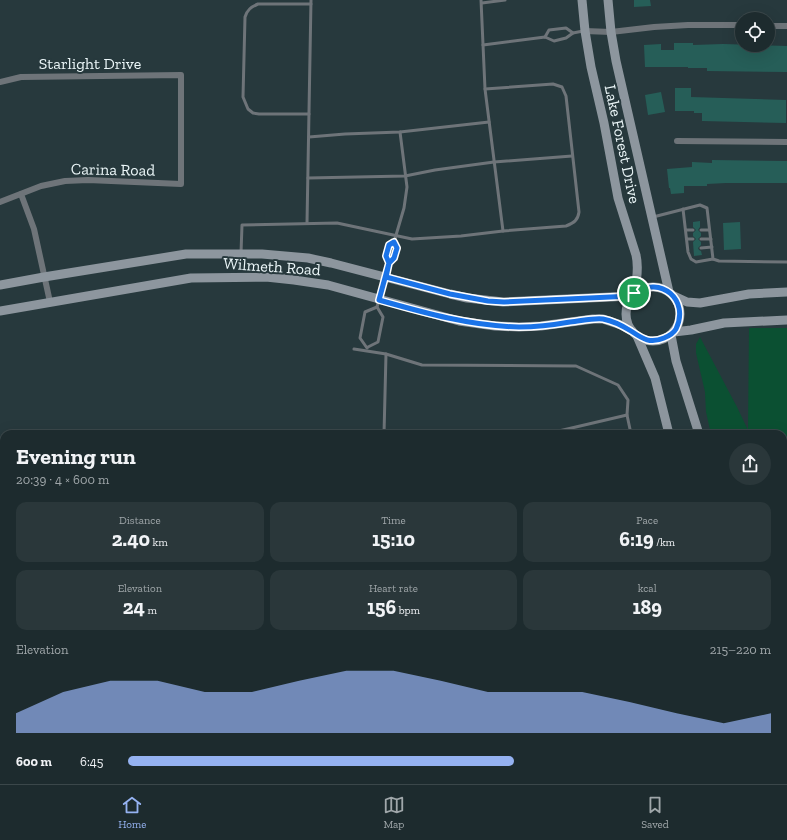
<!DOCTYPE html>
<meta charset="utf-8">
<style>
:root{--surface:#1d2b2e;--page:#2a373a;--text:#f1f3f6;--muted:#a0a7aa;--line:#3b474a;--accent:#95b2f1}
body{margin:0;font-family:"Zilla Slab",serif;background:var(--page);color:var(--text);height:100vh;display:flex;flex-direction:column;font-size:15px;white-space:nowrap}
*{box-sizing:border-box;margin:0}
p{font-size:13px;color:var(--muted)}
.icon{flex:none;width:22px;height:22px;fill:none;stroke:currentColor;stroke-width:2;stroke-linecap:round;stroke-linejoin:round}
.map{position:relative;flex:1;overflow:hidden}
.side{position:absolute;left:0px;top:430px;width:787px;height:354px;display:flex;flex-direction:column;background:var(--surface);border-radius:12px 12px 0 0;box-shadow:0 4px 16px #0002,0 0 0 1px var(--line)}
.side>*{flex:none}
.buttons{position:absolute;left:735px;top:12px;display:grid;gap:8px}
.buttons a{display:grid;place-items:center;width:40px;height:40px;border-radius:50%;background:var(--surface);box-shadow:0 4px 16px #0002,0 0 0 1px var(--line);font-size:20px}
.pin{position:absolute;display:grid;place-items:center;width:34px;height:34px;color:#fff;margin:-17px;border:2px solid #fff;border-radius:50%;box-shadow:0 1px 4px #0007}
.round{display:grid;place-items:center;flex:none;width:42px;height:42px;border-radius:21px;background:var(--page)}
.head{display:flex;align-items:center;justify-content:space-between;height:68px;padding:0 16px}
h1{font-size:22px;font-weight:700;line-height:30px}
.stats{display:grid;grid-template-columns:repeat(3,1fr);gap:6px;height:68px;padding:4px 16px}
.stats div{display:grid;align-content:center;border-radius:10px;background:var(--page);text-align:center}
.stats b{font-size:20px;font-weight:700}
.stats small{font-size:11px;font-weight:400}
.stats p{font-size:11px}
.chart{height:112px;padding:8px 16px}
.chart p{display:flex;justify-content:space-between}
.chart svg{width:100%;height:72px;margin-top:4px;fill:var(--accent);opacity:.7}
ul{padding:0 16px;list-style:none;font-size:13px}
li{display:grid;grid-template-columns:64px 48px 1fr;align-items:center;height:30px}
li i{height:10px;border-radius:5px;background:var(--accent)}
.menu{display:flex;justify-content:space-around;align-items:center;height:56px;border-top:1px solid var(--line);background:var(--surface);font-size:11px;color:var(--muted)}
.menu a{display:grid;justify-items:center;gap:2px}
.menu .selected{color:var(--accent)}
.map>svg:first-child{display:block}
</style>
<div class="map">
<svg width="787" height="784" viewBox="0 0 787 784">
<rect width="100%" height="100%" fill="#27393d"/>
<polygon fill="#0b5032" points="749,328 787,328 787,776 783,777 783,434 711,434 706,412 705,392 696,353 696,344 700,337 737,407 748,430"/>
<polygon fill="#1a6d47" points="0,525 4,534 4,780 24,780 24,784 0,784"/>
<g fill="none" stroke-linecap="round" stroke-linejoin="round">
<g stroke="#4b5d99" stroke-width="2.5">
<polyline points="0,564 4,574"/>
<polyline points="0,633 4,576"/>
</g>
</g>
<g fill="#265e58">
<polygon points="634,0 650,0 651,6 634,7"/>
<polygon points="674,43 693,43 693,45 723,44 787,46 787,72 707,71 707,68 688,68 688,67 645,67 644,45 661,44 661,50 674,50"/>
<polygon points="675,88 691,88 691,97 786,100 786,123 702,121 702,113 694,113 694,111 675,111"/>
<polygon points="661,92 665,112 648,115 645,95"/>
<polygon points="712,160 787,161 787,183 726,183 707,184 707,186 684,186 684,193 671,194 670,188 669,188 667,169 692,167 692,162 712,163"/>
<polygon points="700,221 700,227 698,230 701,233 701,236 698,239 701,242 701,245 698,248 699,250 701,251 702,255 694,256 693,242 696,239 693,236 693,233 696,230 693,227 693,222"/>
<polygon points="740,222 741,249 724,250 723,223"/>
</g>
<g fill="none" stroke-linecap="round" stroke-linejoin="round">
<g stroke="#6e7479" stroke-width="3">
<polyline points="481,0 485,89 503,231"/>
<polyline points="482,3 505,0"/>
<polyline points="545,37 549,30 566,28 573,33"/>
<polyline points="483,45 545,37 554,41 566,38 573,33 583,31"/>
<path d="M309,114H259L253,113L248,109L243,97L245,17C247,10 251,7 258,4H311"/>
<polyline points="309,137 345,134 400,132 489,122"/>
<polyline points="308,178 405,176 435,170 494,162 572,156"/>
<polyline points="683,209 688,252 691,259 696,262 713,259"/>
<polyline points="653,217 700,205 707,208 713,259 719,261 787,262"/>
<polyline points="307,223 311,0"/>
<polyline points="686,230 693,230"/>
<polyline points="701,230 709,230"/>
<polyline points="687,239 693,239"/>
<polyline points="701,239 711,239"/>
<polyline points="701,248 712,247"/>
<path d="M241,253L242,225L337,223L412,239L461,236L503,231L566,226C574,223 578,220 579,212L566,96L562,87L553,84L485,89"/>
<polyline points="389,263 386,256 389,245 394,242"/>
<polyline points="368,347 378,342 383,317 377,307 389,263 394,258 397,248 394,242 404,208 407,187 400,132"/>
<polyline points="367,348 360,338 365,312 377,307"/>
<polyline points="354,349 386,354 422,365 576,366 618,385 628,400 627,415 631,434"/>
<polyline points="384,434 386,354"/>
<polyline points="546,434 627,415"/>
</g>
<g stroke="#6e7479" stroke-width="6">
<polyline points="768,26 787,26"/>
<polyline points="585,31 611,32 654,27 688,25 742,25"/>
<polyline points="0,82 21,77 181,75 181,184 88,180 65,181 41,186 0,202"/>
<polyline points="677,141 787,142"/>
<polyline points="21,194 34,229 50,302"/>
<polyline points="271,780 274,784"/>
<polyline points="387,780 561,784"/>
<polyline points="36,784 37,780"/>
<polyline points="338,784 364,780"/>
<polyline points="659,784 659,780"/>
</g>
<g stroke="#8d969e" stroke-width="9">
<path d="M582,0L585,31L591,67L604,123L618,198L636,255C639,268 637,280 634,293"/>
<polyline points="608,0 611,32 616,61 669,292"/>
<polyline points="0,285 44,277 186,254 262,254 308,258 331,263 450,294 467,298 503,302 632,296"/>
<circle cx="653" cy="314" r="27"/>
<polyline points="674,296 687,302 700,303 749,294 787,292"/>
<polyline points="0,311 191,278 266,277 294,280 328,285 459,321 495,326 519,327 541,326 593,319 603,319 621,325 632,331"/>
<polyline points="674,332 691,330 724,323 787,320"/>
<polyline points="671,335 676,361 699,434"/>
<polyline points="637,336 655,378 669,434"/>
<polyline points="732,784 732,780"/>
<polyline points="758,784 758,780"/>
</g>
</g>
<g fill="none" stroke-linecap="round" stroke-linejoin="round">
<defs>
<path id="route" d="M634,293L632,296L504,302L488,301L450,294L386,277L389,263L394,258L397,248L394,242L389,245L386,256L389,263L379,300C425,313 471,326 519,327C536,327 553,325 570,322C581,321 592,318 603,319C613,321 623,326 631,331C643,339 650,344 664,338C669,336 673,334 676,329C690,300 661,275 634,293"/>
</defs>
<use href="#route" stroke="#fff" stroke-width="8"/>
<use href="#route" stroke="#1a73e8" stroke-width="5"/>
</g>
<g text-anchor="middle" stroke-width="4" stroke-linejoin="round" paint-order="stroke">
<g font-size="16" fill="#ecf7f9" stroke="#27393d">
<text x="90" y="69">Starlight Drive</text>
<text transform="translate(623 144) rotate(78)" y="6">Lake Forest Drive</text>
<text transform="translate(113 169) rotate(1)" y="6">Carina Road</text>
<text transform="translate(272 266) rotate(4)" y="6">Wilmeth Road</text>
</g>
</g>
</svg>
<div class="buttons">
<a><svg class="icon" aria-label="locate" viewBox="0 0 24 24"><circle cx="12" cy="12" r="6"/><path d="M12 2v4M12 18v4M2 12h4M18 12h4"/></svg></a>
</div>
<div class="pin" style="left:634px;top:293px;background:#1e9e55"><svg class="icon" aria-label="arrive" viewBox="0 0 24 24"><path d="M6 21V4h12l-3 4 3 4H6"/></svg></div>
<section class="side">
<div class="head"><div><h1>Evening run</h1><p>20:39 · 4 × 600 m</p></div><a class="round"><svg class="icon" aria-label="share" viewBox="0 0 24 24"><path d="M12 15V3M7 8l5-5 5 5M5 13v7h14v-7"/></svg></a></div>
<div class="stats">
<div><p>Distance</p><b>2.40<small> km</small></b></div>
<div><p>Time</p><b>15:10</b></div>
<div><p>Pace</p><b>6:19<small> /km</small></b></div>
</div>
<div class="stats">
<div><p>Elevation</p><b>24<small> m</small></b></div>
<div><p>Heart rate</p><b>156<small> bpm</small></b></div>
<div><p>kcal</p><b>189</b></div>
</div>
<div class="chart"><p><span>Elevation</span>215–220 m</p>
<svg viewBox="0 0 160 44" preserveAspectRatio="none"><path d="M0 44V32L10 19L20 12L30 12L40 19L50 19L60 12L70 6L80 6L90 12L100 19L110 19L120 19L130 25L140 32L150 38L160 32V44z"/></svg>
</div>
<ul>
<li><b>600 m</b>6:45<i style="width:60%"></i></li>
</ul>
</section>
</div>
<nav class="menu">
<a class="selected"><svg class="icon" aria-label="home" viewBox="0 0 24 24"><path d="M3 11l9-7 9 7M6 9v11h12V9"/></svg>Home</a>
<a><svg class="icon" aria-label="map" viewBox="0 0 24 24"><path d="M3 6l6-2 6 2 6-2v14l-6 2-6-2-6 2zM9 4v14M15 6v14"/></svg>Map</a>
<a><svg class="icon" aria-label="saved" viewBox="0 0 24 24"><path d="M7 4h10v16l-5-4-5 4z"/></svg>Saved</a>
</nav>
